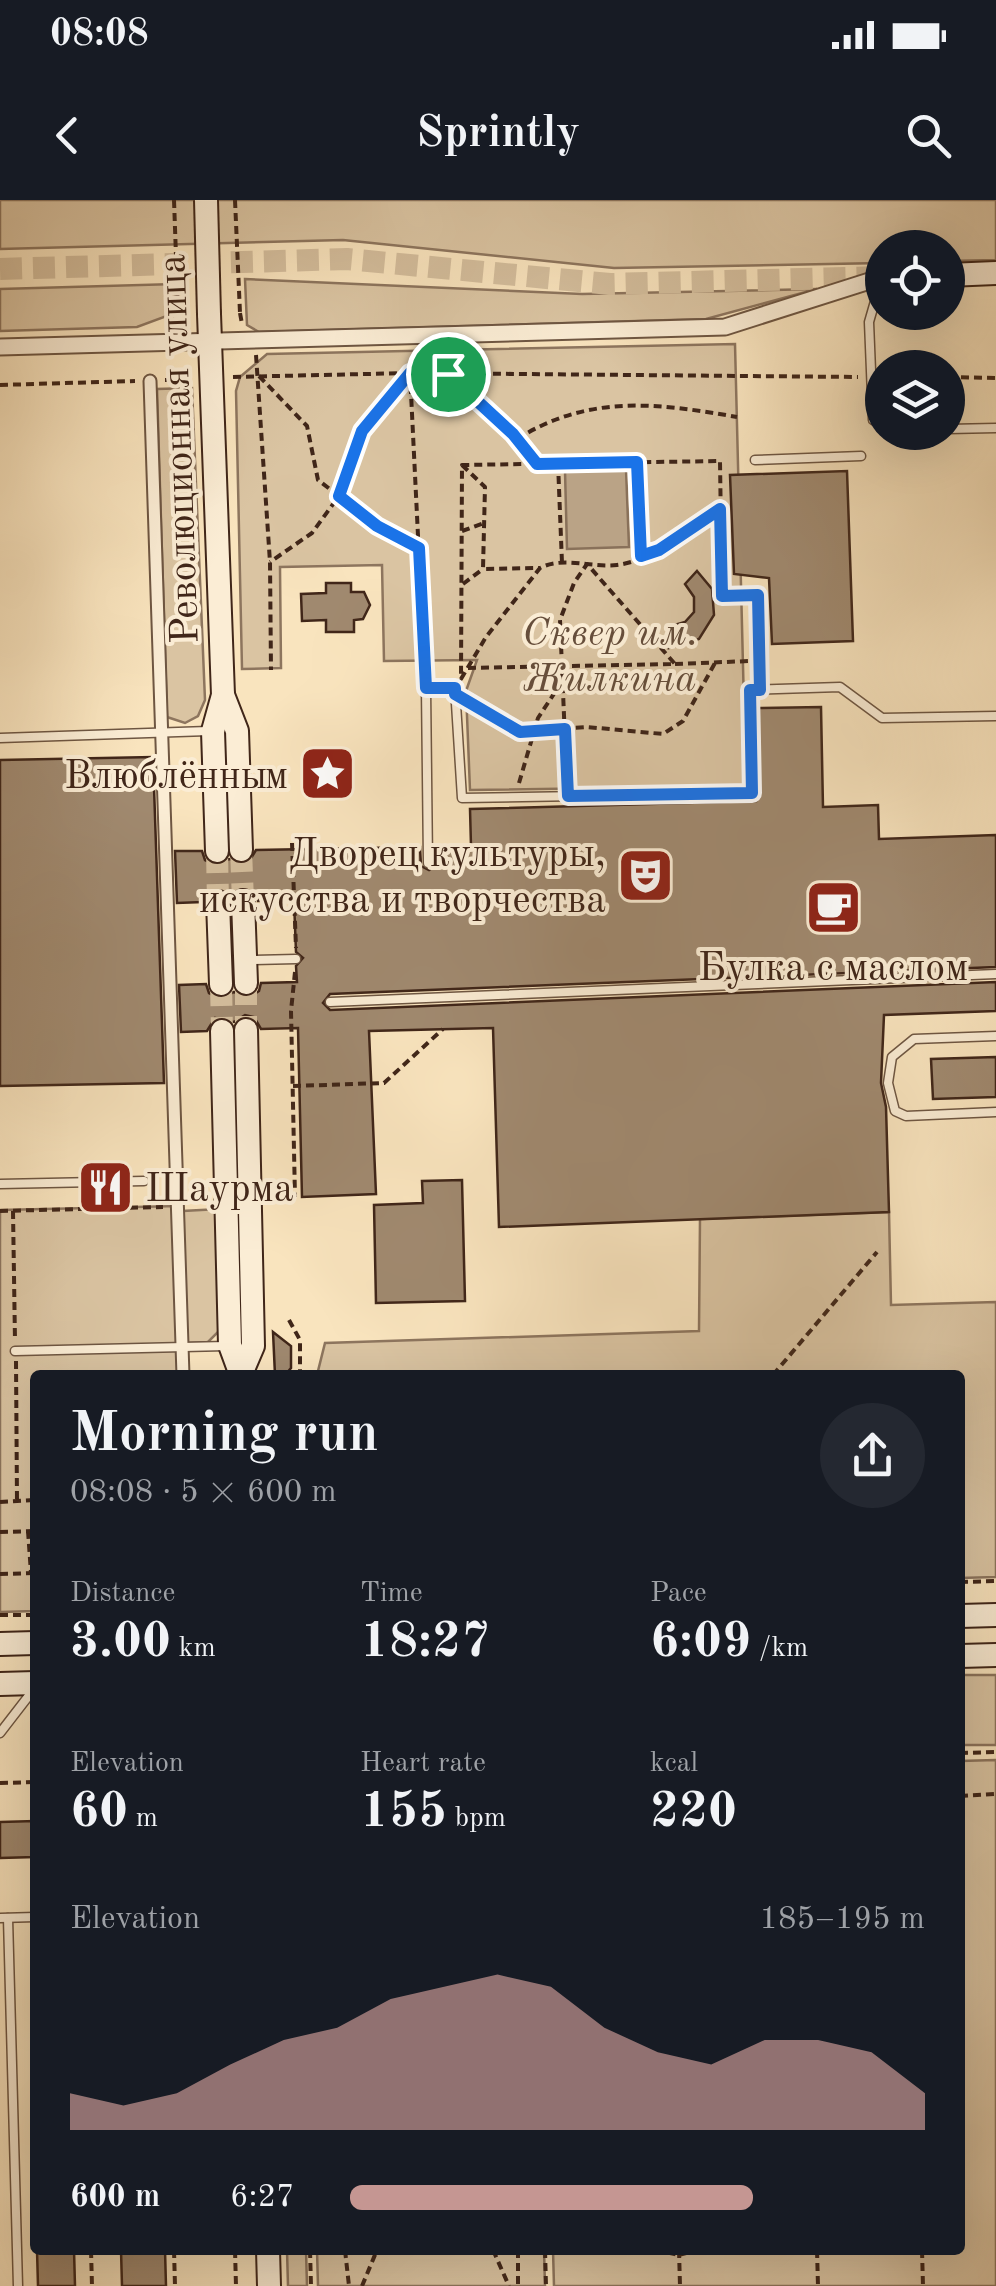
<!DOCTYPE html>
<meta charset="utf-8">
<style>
:root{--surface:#171b24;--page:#242831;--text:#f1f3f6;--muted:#9ea1a6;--accent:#c59692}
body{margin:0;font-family:"Old Standard TT",serif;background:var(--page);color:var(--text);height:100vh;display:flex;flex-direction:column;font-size:38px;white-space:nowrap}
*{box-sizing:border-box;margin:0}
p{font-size:32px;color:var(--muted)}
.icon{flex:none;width:55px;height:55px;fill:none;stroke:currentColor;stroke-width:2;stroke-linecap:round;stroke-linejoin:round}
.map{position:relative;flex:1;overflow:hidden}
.details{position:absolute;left:30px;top:1170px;width:935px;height:885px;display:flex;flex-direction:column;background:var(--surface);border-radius:10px;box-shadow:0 10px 40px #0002}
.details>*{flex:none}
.tools{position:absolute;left:865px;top:30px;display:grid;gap:20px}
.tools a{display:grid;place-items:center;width:100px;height:100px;border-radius:50%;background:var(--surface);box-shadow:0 10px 40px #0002;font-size:50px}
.pin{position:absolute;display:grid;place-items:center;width:85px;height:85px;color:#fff;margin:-42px;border:5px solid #fff;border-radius:50%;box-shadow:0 2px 10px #0007}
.round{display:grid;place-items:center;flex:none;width:105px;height:105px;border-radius:52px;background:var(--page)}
.overview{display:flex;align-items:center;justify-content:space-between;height:170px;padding:0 40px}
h1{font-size:55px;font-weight:600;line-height:75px}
.stats{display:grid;grid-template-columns:repeat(3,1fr);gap:15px;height:170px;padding:10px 40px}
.stats div{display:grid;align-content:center}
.stats b{font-size:50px;font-weight:600}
.stats small{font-size:28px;font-weight:400}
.stats p{font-size:28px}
.chart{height:280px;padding:20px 40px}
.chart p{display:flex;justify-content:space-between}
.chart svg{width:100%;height:180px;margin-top:10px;fill:var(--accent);opacity:.7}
ul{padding:0 40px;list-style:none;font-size:32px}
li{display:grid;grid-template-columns:160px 120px 1fr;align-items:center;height:75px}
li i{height:25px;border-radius:12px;background:var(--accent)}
.status{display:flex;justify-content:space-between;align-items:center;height:70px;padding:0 50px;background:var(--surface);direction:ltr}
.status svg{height:28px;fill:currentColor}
header{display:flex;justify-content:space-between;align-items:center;height:130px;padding:0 40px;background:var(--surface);font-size:45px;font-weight:600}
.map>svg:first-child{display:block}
</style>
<div class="status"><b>08:08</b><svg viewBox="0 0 49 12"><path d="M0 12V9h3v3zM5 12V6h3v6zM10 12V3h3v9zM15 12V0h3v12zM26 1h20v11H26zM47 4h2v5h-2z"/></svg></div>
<header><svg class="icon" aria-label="back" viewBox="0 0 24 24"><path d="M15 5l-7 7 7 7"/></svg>Sprintly<svg class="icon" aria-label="search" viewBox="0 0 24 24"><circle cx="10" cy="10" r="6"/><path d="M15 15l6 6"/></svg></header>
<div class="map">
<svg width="996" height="2086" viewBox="0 0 996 2086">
<rect width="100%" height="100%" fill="#f9e4be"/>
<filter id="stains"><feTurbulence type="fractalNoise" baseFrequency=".002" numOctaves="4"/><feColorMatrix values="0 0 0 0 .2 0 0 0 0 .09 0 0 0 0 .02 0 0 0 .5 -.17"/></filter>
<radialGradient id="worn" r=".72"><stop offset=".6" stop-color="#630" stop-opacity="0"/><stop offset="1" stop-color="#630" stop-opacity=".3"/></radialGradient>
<g fill="#dac4a2" stroke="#8d755e" stroke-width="2.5">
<polygon points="0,0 996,0 996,60 948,61 948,48 882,48 882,63 614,68 343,40 0,49"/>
<polygon points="245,79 582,94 817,89 706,119 259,132 247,125"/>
<polygon points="175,84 175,113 137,127 0,131 0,89"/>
<polygon points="735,144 746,586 470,590 466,491 477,460 384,461 382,365 280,367 281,468 242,469 236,191 240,177 267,154"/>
<polygon points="192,188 205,500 198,516 185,523 167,517 157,189"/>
<polygon points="178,1006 183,1175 35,1175 35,1411 0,1412 0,1010"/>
<polygon points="219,1009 220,1130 208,1142 186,1143 183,1011"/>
<polygon points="889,1012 891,1105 996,1102 996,1377 960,1378 960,1175 317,1175 325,1143 699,1131 700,1019"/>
<rect x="960" y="1475" width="36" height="70"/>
<polygon points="996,1560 996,2086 554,2086 553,2050 960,2050 960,1561"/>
<polygon points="287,2050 306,2050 307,2086 288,2086"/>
<polygon points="317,2050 544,2050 545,2086 318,2086"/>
</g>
<polygon fill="#baa386" stroke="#89715a" stroke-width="2.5" points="626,269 629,347 567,349 565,271"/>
<g fill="#a0896f" stroke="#402619" stroke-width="2.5">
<polygon points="847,271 853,441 772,444 769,378 734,374 730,275"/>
<polygon points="697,371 712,389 714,415 699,439 669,448 671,426 685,422 694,412 694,397 685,384"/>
<polygon points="326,383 351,383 351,392 364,392 370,405 363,419 354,420 354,432 326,432 326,420 302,421 301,394 326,393"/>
<polygon points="821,507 823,607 878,605 879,639 996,635 996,767 330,794 323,803 330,810 996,782 996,811 884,815 881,883 886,907 889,1012 499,1027 493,828 369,831 376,994 302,997 298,828 261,829 254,817 245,815 234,822 215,818 207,831 181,832 179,785 206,784 209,793 221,799 234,792 248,798 259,791 261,783 297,782 296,766 303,758 296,752 294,700 258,701 255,692 243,686 230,693 211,689 203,702 177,703 175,651 202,651 205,660 217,666 229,659 248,663 256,650 420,647 421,666 429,670 435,666 435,647 471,646 470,609 756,601 758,508"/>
<polygon points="153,557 164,883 0,886 0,560"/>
<polygon points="996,857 996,897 933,899 931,859"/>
<polygon points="462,980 465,1101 376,1103 374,1005 423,1003 422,981"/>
<polygon points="273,1132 291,1146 291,1168 285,1175 275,1175"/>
<polygon points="35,1621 35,1657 0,1658 0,1622"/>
<polygon points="37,2050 74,2050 75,2086 38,2086"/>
<polygon points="121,2050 165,2050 166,2086 122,2086"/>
</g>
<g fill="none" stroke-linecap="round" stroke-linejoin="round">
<g stroke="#d4be9d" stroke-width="22" stroke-dasharray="22 11" stroke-linecap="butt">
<polyline points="0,69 347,59 610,84 882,77"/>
<polyline points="241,650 243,701"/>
<polyline points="217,651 218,702"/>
<polyline points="246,783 246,830"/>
<polyline points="221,784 222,831"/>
</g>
<defs>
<g id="service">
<polyline points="882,77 869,122 873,220 882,225"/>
<polyline points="948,229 996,228"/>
<polyline points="755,260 861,256"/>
<polyline points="758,395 760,490"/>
<polyline points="0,538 208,531"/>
<polyline points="428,663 426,488 455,488 462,598 752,593 750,490 840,487 882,518 996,516"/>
<polyline points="251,760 296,759"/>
<polyline points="330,802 996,774"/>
<polyline points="996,836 914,839 892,857 888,883 895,911 906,916 996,912"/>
<polyline points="0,984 144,981"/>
<polyline points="15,1151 226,1146"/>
<polyline points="0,1533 34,1489"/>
<polyline points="0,1718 35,1717"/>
<polyline points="8,1718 18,2086"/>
</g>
<polyline id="pedestrian" points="150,181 183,1175"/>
<polyline id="minor" points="0,147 725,127 882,77"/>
<g id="secondary">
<polyline points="948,75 996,73"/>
<polyline points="209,114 223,495 213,531 217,651"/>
<polyline points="223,495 237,531 241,650"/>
<polyline points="243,701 246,783"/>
<polyline points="218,702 221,784"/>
<polyline points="222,831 230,1145 241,1175"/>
<polyline points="241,1174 253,1146 246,830"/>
<polyline points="960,1416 996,1415"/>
<polyline points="0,1444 35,1443"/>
<polyline points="960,1456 996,1455"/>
<polyline points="0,1484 35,1483"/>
<polyline points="268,2050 269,2086"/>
</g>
</defs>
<use href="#service" stroke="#6e5642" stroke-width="11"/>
<use href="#pedestrian" stroke="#6e5642" stroke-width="15"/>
<use href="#minor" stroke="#6e5642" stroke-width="19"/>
<use href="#secondary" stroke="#402619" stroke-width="26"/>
<g stroke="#402619" stroke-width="4" stroke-dasharray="8 5" stroke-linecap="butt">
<polyline points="240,113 242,124"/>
<polyline points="171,125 178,112"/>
<polyline points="256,155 270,362 271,470"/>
<polyline points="410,173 425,478"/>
<polyline points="410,173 362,231 339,296 377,326 418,348"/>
<polyline points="259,176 307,226 318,280 339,296 312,333 270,362"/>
<polyline points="449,176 513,234 537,264"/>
<polyline points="233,177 410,173 858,177"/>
<polyline points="948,177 996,178"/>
<polyline points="165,180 190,180"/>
<polyline points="0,185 135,181"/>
<path d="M517,239C589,194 657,203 737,217"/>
<polyline points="637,262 641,357"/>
<polyline points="558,263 562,363"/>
<polyline points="462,265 485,287 483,369 540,368"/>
<path d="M720,309C689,329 655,360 617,365C592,368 563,356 540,368L486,437L461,479L462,265L720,261L722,395H748"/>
<polyline points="462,331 484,323"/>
<polyline points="463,384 483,369"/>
<polyline points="675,464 750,461"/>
<polyline points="468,468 675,464 587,364 574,383 560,420 567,587"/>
<polyline points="467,502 519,532 587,527 663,534 683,521 715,463"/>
<polyline points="519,583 538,518 563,480"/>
<polyline points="292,643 296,748"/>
<polyline points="295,772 291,811 295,997"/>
<polyline points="293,886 384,883 443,829"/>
<polyline points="0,1011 163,1007"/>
<polyline points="13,1011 15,1141"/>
<polyline points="289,1120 300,1140 300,1175"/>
<polyline points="16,1161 17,1301"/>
<polyline points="773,1175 877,1052"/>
<polyline points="0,1302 35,1300"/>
<polyline points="28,1331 31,1373"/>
<polyline points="0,1332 35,1331"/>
<polyline points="0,1374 35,1373"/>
<polyline points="960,1382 996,1381"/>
<polyline points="0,1415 35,1415"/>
<polyline points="960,1553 996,1552"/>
<polyline points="0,1583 35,1582"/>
<polyline points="960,1596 996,1594"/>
<polyline points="91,2050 92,2086"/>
<polyline points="174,2050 175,2086"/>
<polyline points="235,2050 236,2086"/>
<polyline points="310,2050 311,2086"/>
<polyline points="345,2050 349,2086"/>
<polyline points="493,2050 509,2086"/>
<polyline points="518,2050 518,2086"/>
<polyline points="545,2050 546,2086"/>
<polyline points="655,2050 679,2055 697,2050"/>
<polyline points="679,2050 680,2086"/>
<polyline points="817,2050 818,2086"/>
<polyline points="922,2050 923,2086"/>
<polyline points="362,2086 377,2050"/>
</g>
<use href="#service" stroke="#fbedd5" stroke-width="8"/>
<use href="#pedestrian" stroke="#fbedd5" stroke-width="11"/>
<use href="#minor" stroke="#fbedd5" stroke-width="15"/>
<use href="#secondary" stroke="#fbedd5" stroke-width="22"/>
<defs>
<polyline id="secondary-bridge" points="206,0 209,114"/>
</defs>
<use href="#secondary-bridge" stroke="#402619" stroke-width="26" stroke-linecap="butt"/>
<g stroke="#402619" stroke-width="4" stroke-dasharray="8 5" stroke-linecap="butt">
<polyline points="174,0 178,112"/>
<polyline points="235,0 240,113"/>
</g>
<use href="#secondary-bridge" stroke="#fbedd5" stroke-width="22"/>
</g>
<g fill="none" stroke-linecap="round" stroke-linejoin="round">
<defs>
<polygon id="route" points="410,173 448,174 513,234 537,264 637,262 641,356 659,350 720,309 722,396 758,395 760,490 750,490 752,593 568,596 565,529 520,532 455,494 455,488 426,488 419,348 377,326 339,296 362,231"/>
</defs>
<use href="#route" stroke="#fff" stroke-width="20"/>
<use href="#route" stroke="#1a73e8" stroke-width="12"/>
</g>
<defs>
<symbol id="sight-square" viewBox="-11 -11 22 22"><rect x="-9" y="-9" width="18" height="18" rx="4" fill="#8f2418" stroke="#fbedd5"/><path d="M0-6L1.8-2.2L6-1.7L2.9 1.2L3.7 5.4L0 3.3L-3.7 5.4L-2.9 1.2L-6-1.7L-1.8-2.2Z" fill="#fff"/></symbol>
<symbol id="theatre-square" viewBox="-11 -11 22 22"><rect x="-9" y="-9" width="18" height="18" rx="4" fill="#8f2418" stroke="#fbedd5"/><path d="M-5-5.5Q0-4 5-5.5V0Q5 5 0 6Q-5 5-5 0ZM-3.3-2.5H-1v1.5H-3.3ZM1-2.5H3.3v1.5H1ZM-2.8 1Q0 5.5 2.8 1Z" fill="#fff"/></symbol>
<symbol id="cafe-square" viewBox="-11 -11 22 22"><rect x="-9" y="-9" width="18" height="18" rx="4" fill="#8f2418" stroke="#fbedd5"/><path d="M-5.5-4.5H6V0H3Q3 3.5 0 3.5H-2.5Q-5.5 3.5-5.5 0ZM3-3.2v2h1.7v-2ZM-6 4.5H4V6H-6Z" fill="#fff"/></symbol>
<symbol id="restaurant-square" viewBox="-11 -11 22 22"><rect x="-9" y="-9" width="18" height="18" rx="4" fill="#8f2418" stroke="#fbedd5"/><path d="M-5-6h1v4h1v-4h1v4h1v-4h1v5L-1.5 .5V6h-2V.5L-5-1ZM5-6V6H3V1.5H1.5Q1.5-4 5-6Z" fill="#fff"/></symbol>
</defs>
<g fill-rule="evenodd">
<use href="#sight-square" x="296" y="542" width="63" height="63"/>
<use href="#theatre-square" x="614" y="644" width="63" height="63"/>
<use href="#cafe-square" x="802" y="676" width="63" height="63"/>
<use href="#restaurant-square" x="74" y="956" width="63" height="63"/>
</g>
<g text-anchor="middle" stroke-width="8" stroke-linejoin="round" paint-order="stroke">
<g font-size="40" fill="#402619" stroke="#fbedd5">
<text transform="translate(177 249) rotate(-92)" y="14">Революционная улица</text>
</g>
<g font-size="40" font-style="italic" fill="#664e3b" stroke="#fbedd5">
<text x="610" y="445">Сквер им.<tspan x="610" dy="46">Жилкина</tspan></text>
</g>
<g font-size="40" fill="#402619" stroke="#fbedd5" text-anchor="end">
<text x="288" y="588">Влюблённым</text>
<text x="606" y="666">Дворец культуры,<tspan x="606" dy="46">искусства и творчества</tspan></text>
<text x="833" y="780" text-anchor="middle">Булка с маслом</text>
<text x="145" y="1001" text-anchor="start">Шаурма</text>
</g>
</g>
<rect width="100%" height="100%" filter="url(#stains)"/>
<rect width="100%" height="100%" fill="url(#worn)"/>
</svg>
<div class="tools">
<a><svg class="icon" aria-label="locate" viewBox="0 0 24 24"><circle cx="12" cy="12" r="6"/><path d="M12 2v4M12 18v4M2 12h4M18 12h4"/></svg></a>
<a><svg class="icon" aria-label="layers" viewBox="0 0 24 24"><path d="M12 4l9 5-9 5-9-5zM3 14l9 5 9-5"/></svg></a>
</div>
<div class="pin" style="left:448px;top:174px;background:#1e9e55"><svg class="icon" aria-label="arrive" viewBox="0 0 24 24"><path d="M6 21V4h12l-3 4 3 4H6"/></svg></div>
<section class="details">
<div class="overview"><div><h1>Morning run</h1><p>08:08 · 5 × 600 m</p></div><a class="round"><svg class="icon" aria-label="share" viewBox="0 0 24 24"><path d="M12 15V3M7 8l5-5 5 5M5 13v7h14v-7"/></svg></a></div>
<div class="stats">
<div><p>Distance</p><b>3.00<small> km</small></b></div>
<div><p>Time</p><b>18:27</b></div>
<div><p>Pace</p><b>6:09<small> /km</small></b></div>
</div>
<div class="stats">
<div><p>Elevation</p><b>60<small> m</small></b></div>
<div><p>Heart rate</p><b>155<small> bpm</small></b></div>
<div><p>kcal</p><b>220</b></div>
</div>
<div class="chart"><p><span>Elevation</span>185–195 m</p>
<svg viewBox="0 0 160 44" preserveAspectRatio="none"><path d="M0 44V35L10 38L20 35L30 28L40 22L50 19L60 12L70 9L80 6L90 9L100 19L110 25L120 28L130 22L140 22L150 25L160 35V44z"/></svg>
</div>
<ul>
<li><b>600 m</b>6:27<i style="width:70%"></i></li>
</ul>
</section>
</div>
